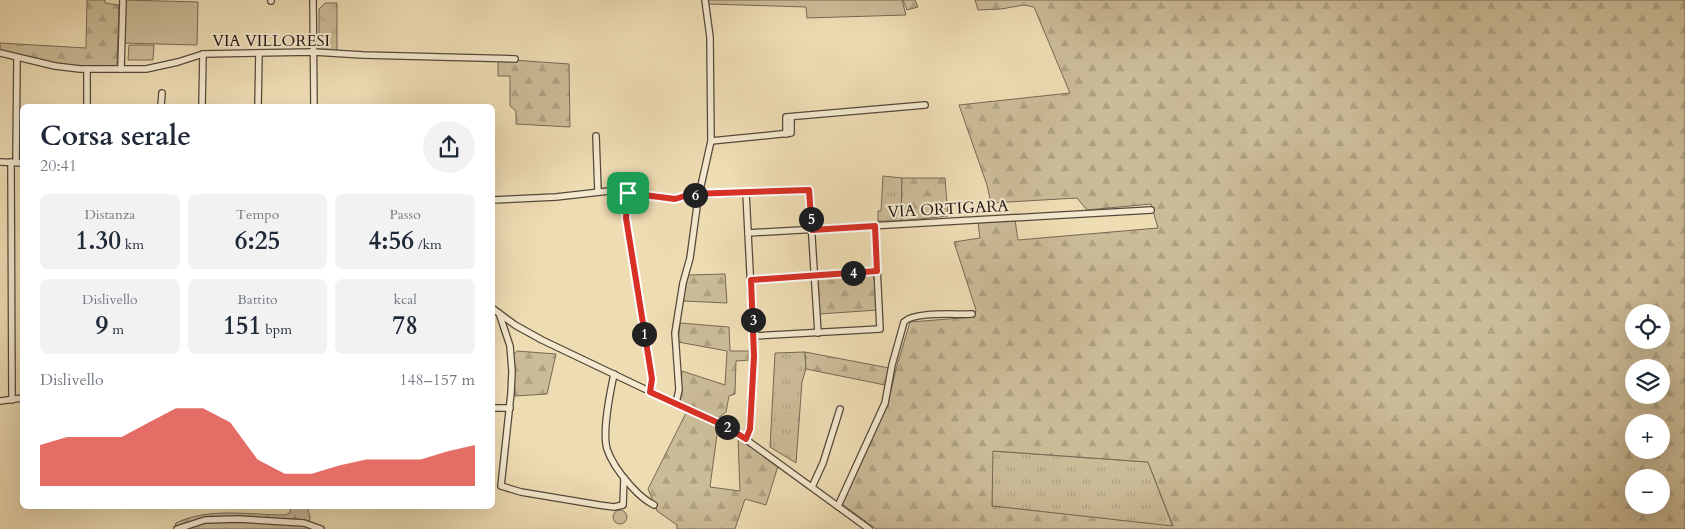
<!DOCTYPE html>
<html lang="it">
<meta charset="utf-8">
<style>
:root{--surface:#fff;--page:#f2f2f3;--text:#1f2937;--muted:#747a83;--accent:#d93025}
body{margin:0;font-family:Cardo,serif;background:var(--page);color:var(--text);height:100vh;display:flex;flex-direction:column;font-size:19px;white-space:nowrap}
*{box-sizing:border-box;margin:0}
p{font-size:16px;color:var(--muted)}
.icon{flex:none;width:28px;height:28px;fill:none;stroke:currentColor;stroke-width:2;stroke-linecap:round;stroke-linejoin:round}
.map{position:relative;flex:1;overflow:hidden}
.details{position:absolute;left:20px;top:104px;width:475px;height:405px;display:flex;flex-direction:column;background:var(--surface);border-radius:8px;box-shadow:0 5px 20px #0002}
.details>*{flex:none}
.fabs{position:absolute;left:1625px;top:304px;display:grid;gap:10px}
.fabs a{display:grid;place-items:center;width:45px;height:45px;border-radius:50%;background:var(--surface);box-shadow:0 5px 20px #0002;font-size:25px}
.pin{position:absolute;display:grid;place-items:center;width:42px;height:42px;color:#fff;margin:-21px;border-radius:10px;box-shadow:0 2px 8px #0006}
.km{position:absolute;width:25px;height:25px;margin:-12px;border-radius:50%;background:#222;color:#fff;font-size:14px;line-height:25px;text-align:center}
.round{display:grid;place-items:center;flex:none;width:52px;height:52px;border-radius:26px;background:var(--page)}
.headline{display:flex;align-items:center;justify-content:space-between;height:85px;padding:0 20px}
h1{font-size:28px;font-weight:600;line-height:38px}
.stats{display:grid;grid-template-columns:repeat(3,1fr);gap:8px;height:85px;padding:5px 20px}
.stats div{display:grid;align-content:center;border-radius:8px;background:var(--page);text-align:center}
.stats b{font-size:25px;font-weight:600}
.stats small{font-size:14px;font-weight:400}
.stats p{font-size:14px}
.chart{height:140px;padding:10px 20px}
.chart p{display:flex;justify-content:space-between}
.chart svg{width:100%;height:90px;margin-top:5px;fill:var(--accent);opacity:.7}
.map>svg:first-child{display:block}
</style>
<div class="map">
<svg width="1685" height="529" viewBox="0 0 1685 529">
<defs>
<pattern id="grass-tufts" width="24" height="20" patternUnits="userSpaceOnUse" patternTransform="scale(1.25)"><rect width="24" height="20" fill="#cbbb97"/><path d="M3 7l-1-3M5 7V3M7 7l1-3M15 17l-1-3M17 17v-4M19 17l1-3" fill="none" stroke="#aea081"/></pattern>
<pattern id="forest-firs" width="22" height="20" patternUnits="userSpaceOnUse" patternTransform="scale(1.25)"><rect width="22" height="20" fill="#cbbb97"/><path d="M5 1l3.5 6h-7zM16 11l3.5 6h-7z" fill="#aea081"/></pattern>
</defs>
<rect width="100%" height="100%" fill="#eedcb3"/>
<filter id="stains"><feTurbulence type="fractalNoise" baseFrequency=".004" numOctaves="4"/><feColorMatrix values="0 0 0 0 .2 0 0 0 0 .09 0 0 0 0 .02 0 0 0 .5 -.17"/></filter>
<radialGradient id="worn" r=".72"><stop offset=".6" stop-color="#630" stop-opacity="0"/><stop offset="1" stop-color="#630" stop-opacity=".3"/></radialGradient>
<g fill="url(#grass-tufts)" stroke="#766954">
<polygon points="325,3 337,3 337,51 319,50 319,9"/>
<polygon points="883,176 902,178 901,221 878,221 878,211 881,211"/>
<polygon points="805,352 806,369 802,382 796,463 770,447 775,353"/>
<polygon points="992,451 1148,462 1173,527 992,506"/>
</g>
<g fill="url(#forest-firs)" stroke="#766954" fill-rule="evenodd">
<path d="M87,0H105V3L119,5L117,66C74,69 41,61 0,52V43L86,48Z"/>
<polygon points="903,0 915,0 918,7 907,10"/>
<path d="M975,0H1685V529H876L842,504L882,413L888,404L896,369L910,322L974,317L976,310L954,242L980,238L978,223L1015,220L1018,240L1158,228L1151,204L1087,210L1077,198L991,203L987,185L959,105L1070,93L1034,7L1024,5L1001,9L978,10ZM1634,312H1661V340H1634ZM1634,368H1661V395H1634ZM1634,422H1661V450H1634ZM993,451L1148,462L1173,526L992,506ZM1634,478H1661V505H1634Z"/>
<polygon points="498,59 569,64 570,127 516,124 516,111 510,106 510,76 498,76"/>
<polygon points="902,178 945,178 948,216 901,221"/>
<polygon points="725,274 727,303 683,301 685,284 689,275"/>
<polygon points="870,274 874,277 878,310 819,314 818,279"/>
<polygon points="680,323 729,327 730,351 752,351 750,360 736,361 735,394 729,396 726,412 718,418 680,401 682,371 725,385 727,351 678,342"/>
<polygon points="517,351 556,354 547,394 515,396 513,355"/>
<polygon points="805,352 889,368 885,385 806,369"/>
<polygon points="686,413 718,427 710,487 740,491 738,438 746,441 778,466 766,505 745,499 735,529 677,529 677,525 657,511 648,489"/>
<path d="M291,506L307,507L310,517L309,527L317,529H174L176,523C209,507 250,515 285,515L290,513Z"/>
</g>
<g fill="#cbbb97" stroke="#766954">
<polygon points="124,0 198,2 197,45 123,43"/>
<polygon points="707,0 902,0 906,15 807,18 806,7 708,4"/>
<polygon points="129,45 154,45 153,60 128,60"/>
<circle cx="620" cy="517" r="7"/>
</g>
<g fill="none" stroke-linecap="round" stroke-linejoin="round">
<defs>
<g id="minor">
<polyline points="271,0 271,1"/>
<polyline points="313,0 314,106"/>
<polyline points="0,53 55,66 80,69 146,69 178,62 203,54 314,52 363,55 515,59"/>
<polyline points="121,69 123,0"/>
<polyline points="87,106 87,69"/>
<polyline points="161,106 162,93"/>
<polyline points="202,106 203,54"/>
<polyline points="258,106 259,53"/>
<polyline points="786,134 786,117 925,105"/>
<polyline points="596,136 598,192"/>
<polyline points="711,141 791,133 791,117"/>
<polyline points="0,162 22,163"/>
<polyline points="11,162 12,400"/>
<polyline points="16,162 17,58"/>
<polyline points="629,193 626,218 652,379 651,391"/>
<polyline points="746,193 754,351 749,429 746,439"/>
<polyline points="492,200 556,197 609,191 675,199 691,195 809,190 818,333"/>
<polyline points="748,233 1151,210"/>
<polyline points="751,280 877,271"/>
<polyline points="492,308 515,325 542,340 737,433 869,529"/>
<polyline points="499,313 510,346 512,371 511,393 501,486 521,492 599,505 614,507 623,505 624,478"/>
<polyline points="753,336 880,329 875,226"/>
<path d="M614,374C610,393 602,431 607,449C611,461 621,475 630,485C637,493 644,500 654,505"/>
<polyline points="0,401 22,398"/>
<polyline points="676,403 679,390 675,333 683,283 690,258 698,199 711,141 710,37 705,0"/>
<polyline points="492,408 510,408"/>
<polyline points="812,487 823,463 840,409"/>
<path d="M838,506L885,403L892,365L904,322C914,311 956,315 972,314"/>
<polyline points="177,529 205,520 238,519 304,523 321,529"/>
</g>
</defs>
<use href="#minor" stroke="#54483a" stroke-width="8"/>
<use href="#minor" stroke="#f4e8ce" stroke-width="5.5"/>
</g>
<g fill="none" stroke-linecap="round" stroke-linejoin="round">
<defs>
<polygon id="route" points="809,190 812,230 875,226 877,271 751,280 754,356 750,429 746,439 725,426 650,392 652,379 626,218 628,193 675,199 691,194"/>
</defs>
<use href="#route" stroke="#fff" stroke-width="10"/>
<use href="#route" stroke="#d93025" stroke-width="6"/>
</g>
<g text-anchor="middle" stroke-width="4" stroke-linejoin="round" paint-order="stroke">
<g font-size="16" fill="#211711" stroke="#f4e8ce">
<text x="271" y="46">VIA VILLORESI</text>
<text transform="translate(948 208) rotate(-3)" y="6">VIA ORTIGARA</text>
</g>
</g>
<rect width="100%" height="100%" filter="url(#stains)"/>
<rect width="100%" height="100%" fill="url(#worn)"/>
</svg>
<div class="fabs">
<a><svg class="icon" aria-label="locate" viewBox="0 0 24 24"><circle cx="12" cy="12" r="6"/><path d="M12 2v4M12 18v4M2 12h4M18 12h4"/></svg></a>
<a><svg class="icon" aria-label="layers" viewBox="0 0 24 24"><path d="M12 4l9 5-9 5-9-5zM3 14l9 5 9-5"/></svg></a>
<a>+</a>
<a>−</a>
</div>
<div class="pin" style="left:628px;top:193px;background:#1e9e55"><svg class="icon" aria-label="arrive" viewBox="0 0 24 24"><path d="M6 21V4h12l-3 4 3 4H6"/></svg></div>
<b class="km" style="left:644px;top:334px">1</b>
<b class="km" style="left:727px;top:427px">2</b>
<b class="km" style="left:753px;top:320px">3</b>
<b class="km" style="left:853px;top:273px">4</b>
<b class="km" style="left:811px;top:219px">5</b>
<b class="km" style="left:695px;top:195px">6</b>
<section class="details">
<div class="headline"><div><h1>Corsa serale</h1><p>20:41</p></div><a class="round"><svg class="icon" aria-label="share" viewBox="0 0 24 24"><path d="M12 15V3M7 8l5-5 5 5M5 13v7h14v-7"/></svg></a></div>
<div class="stats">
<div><p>Distanza</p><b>1.30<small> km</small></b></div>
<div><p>Tempo</p><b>6:25</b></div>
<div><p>Passo</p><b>4:56<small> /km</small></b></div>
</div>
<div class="stats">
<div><p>Dislivello</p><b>9<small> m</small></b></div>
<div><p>Battito</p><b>151<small> bpm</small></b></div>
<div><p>kcal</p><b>78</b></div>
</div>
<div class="chart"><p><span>Dislivello</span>148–157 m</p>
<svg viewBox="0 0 160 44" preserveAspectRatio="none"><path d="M0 44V24L10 20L20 20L30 20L40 13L50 6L60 6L70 13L80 31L90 38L100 38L110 34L120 31L130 31L140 31L150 27L160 24V44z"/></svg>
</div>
</section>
</div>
